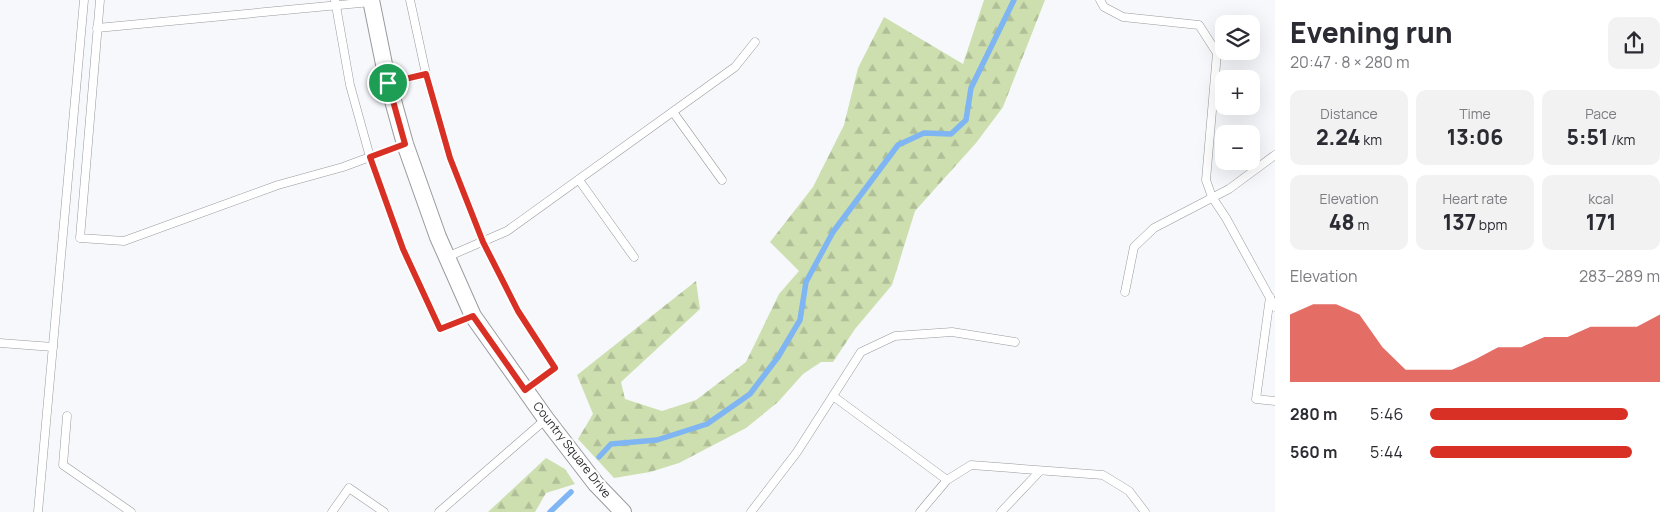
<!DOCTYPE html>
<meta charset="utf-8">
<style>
:root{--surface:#fff;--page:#f2f2f3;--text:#2b2b33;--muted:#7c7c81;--accent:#d93025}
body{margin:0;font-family:Manrope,sans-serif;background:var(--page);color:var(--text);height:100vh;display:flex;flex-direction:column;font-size:19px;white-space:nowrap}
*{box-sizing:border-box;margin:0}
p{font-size:16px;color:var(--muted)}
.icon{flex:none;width:28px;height:28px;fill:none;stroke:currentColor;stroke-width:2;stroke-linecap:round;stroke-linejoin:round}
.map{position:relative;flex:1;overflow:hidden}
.sheet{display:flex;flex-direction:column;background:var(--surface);width:400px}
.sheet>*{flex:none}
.buttons{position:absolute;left:1215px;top:15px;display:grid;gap:10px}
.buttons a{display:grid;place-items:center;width:45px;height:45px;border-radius:10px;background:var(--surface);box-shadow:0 5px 20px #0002;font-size:25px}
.pin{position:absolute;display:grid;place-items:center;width:42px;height:42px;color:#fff;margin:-21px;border:2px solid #fff;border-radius:50%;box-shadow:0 1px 5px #0007}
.round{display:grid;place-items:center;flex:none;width:52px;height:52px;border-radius:10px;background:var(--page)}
.head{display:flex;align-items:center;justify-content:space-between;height:85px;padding:0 15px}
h1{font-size:28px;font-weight:800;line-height:38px}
.metrics{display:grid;grid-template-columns:repeat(3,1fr);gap:8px;height:85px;padding:5px 15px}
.metrics div{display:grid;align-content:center;border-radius:10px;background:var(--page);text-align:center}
.metrics b{font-size:21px;font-weight:800}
.metrics small{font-size:14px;font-weight:400}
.metrics p{font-size:14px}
.chart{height:140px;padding:10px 15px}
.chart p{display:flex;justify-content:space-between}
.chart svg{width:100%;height:90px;margin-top:5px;fill:var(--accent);opacity:.7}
ul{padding:0 15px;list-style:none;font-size:16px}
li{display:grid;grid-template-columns:80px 60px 1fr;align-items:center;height:38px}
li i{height:12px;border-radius:6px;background:var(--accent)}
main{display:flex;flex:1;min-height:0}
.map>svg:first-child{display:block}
</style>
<main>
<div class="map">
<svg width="1275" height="512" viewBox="0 0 1275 512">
<defs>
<pattern id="forest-firs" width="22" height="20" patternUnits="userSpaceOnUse" patternTransform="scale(1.25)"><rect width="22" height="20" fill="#cddfaf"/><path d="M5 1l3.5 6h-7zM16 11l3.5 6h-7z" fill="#b0bf97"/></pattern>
</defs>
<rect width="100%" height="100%" fill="#f6f8fb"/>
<g fill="url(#forest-firs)">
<polygon points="984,0 1045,0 1003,107 976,143 915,211 892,285 855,329 833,362 821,362 803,374 778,402 746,428 679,463 650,472 614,478 578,439 593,414 577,375 696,281 700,309 621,382 625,399 662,411 696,400 746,362 779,294 799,271 770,242 813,187 844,125 858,68 884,17 963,64"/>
<polygon points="546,458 565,469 575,484 546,493 535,512 488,512"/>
</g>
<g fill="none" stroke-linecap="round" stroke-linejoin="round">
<g stroke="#7fb5f2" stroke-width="5.5">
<polyline points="599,457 611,444 657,440 707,424 750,394 778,357 800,320 806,282 833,232 898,145 924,133 951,134 966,120 971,88 1014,0"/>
<polyline points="550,512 571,492"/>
</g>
<defs>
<g id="lane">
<polyline points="100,0 80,238 124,241 278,185 343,167 405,144"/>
<polyline points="335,0 350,85 370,157 403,249 440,329 473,316"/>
<polyline points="410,0 426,74 450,158 483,242 518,311 555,368 525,390"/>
<polyline points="1100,0 1104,7 1123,17 1199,25 1217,53 1206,180 1212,197 1226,218 1275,307"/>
<polyline points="97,28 371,2"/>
<polyline points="388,83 426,74"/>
<polyline points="673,112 722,180"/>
<polyline points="579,180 634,257"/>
<polyline points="447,257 507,231 735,67 755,42"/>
<polyline points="1125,292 1134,247 1154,228 1229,189 1275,155"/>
<polyline points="1270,297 1256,399 1275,401"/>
<polyline points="0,343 53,347"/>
<polyline points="833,396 947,480"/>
<polyline points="67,416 63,465 131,512"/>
<polyline points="38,512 84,0"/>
<polyline points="332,512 349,488 384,512"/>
<polyline points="439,512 546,419"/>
<polyline points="751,512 797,452 861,352 895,336 952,332 1015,342"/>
<polyline points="920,512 947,480 971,465 1103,475 1129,491 1145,512"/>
<polyline points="1001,512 1040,471"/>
</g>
<polyline id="street" points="371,0 387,79 405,144 438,237 473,316 546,419 596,484 623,512"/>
</defs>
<use href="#lane" stroke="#999a9d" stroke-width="9"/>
<use href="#street" stroke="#999a9d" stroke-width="18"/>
<use href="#lane" stroke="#fff" stroke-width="8"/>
<use href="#street" stroke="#fff" stroke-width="16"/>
</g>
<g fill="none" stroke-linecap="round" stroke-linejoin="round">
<defs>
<polygon id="route" points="426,74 450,158 483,242 518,311 555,368 525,390 473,316 440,329 403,249 370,157 405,144 388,83"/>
</defs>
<use href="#route" stroke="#fff" stroke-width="10"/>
<use href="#route" stroke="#d93025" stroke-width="6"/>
</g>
<g text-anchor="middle" stroke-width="4.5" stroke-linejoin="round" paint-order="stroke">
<g font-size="12" fill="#272729" stroke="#fff">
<text transform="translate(572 450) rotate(52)" y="4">Country Square Drive</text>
</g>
</g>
</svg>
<div class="buttons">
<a><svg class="icon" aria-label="layers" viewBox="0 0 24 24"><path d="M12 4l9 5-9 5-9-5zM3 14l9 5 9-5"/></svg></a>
<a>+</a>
<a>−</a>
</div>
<div class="pin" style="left:388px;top:83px;background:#1e9e55"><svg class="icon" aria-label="arrive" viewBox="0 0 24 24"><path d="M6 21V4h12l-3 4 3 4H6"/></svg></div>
</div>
<section class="sheet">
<div class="head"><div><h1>Evening run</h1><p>20:47 · 8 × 280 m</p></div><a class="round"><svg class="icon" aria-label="share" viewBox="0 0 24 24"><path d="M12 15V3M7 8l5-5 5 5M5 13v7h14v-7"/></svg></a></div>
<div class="metrics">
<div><p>Distance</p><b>2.24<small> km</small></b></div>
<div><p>Time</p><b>13:06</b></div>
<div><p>Pace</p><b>5:51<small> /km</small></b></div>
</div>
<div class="metrics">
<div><p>Elevation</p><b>48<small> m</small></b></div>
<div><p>Heart rate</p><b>137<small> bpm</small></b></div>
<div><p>kcal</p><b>171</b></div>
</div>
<div class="chart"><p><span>Elevation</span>283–289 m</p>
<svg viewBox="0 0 160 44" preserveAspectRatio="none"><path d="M0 44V11L10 6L20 6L30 11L40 27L50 38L60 38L70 38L80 33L90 27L100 27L110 22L120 22L130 17L140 17L150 17L160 11V44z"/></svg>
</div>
<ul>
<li><b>280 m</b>5:46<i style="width:86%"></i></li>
<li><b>560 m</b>5:44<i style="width:88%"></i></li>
</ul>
</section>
</main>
